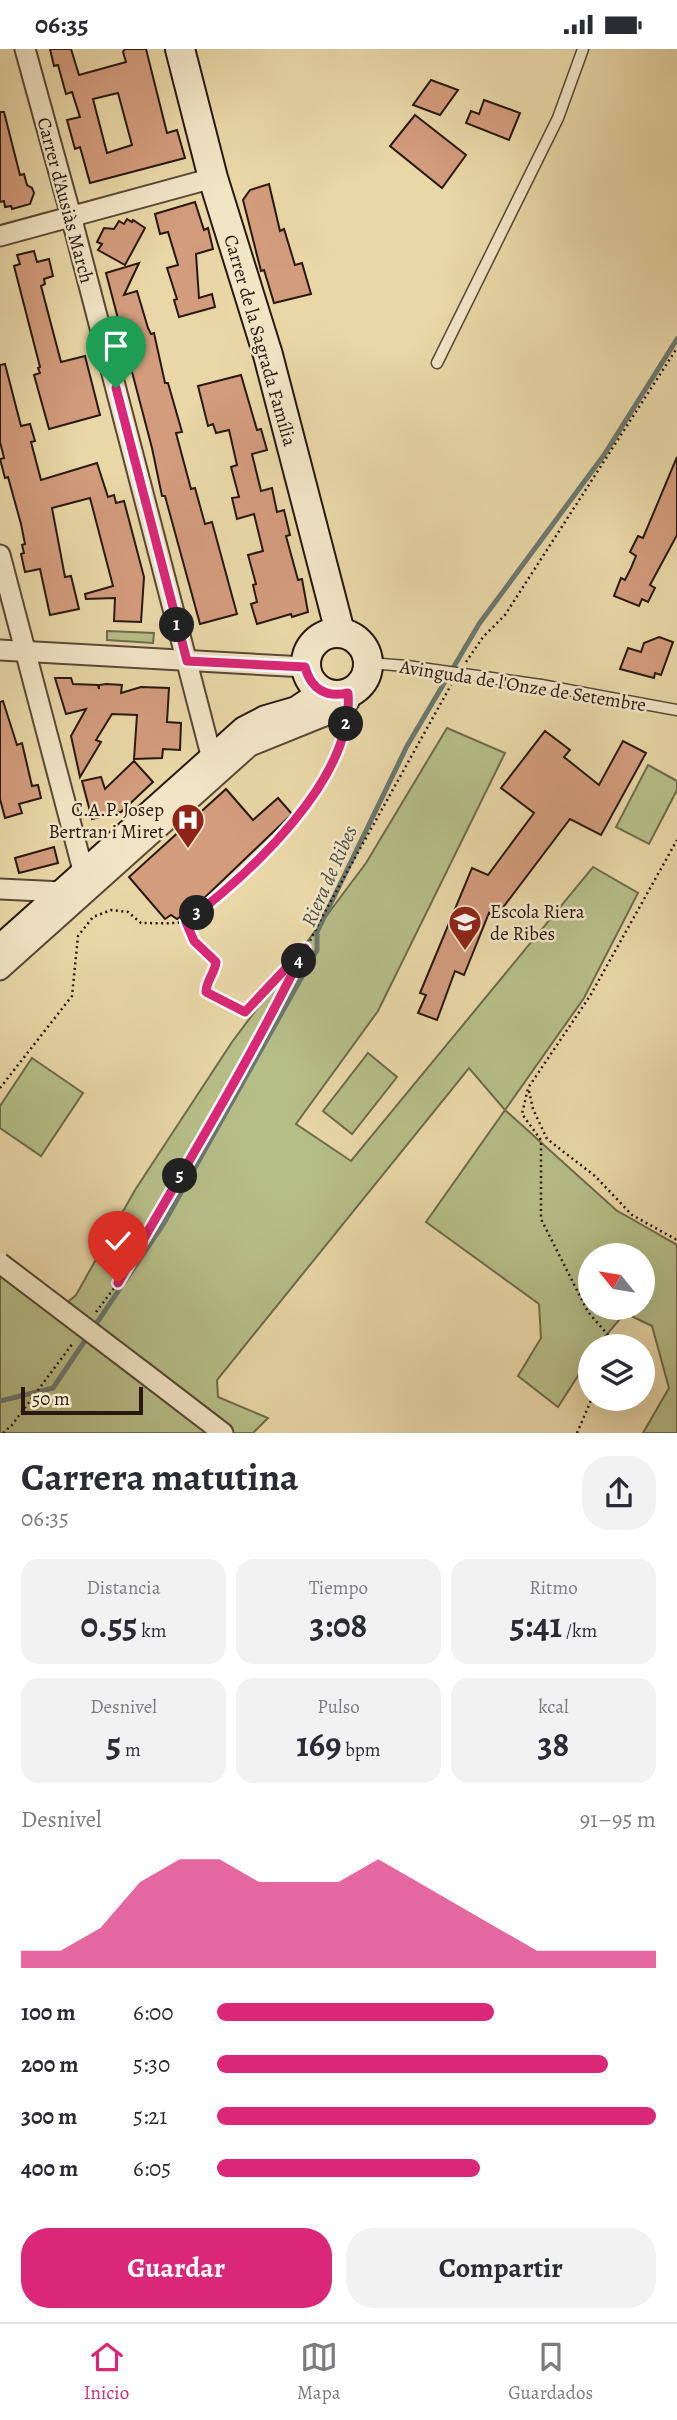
<!DOCTYPE html>
<html lang="es">
<meta charset="utf-8">
<style>
:root{--surface:#fff;--page:#f2f2f3;--text:#2b2b33;--muted:#7c7c81;--line:#e1e1e2;--accent:#db2777}
body{margin:0;font-family:Alegreya,serif;background:var(--page);color:var(--text);height:100vh;display:flex;flex-direction:column;font-size:26px;white-space:nowrap}
*{box-sizing:border-box;margin:0}
p{font-size:23px;color:var(--muted)}
.icon{flex:none;width:38px;height:38px;fill:none;stroke:currentColor;stroke-width:2;stroke-linecap:round;stroke-linejoin:round}
.map{position:relative;height:1384px;overflow:hidden}
.panel{display:flex;flex-direction:column;background:var(--surface);flex:1}
.panel>*{flex:none}
.needle{width:46px;rotate:300deg}
.controls{position:absolute;left:578px;top:1194px;display:grid;gap:14px}
.controls a{display:grid;place-items:center;width:77px;height:77px;border-radius:50%;background:var(--surface);box-shadow:0 7px 28px #0002;font-size:35px}
.scale{position:absolute;left:21px;bottom:18px;width:122px;box-sizing:border-box;padding-left:7px;border:4px solid #271810;border-top:0;font-size:19px;line-height:24px;white-space:nowrap;color:#271810;-webkit-text-stroke:5px #f1e5c6;paint-order:stroke}
.pin{position:absolute;display:grid;place-items:center;width:60px;height:60px;color:#fff;margin:-72px -30px;border-radius:50% 50% 50% 0;rotate:-45deg;box-shadow:0 0 7px #0007}
.pin .icon{rotate:45deg}
.km{position:absolute;width:35px;height:35px;margin:-18px;border-radius:50%;background:#222;color:#fff;font-size:19px;line-height:35px;text-align:center}
.round{display:grid;place-items:center;flex:none;width:74px;height:74px;border-radius:28px;background:var(--page)}
.summary{display:flex;align-items:center;justify-content:space-between;height:119px;padding:0 21px}
h1{font-size:38px;font-weight:700;line-height:52px}
.metrics{display:grid;grid-template-columns:repeat(3,1fr);gap:10px;height:119px;padding:7px 21px}
.metrics div{display:grid;align-content:center;border-radius:18px;background:var(--page);text-align:center}
.metrics b{font-size:35px;font-weight:700}
.metrics small{font-size:19px;font-weight:400}
.metrics p{font-size:19px}
.chart{height:196px;padding:14px 21px}
.chart p{display:flex;justify-content:space-between}
.chart svg{width:100%;height:126px;margin-top:7px;fill:var(--accent);opacity:.7}
.button{display:flex;gap:14px;margin-top:auto;padding:14px 21px}
.button a{flex:1;height:80px;border-radius:28px;background:var(--accent);color:#fff;font-size:28px;font-weight:700;line-height:80px;text-align:center}
.button a+a{background:var(--page);color:var(--text)}
ul{padding:0 21px;list-style:none;font-size:23px}
li{display:grid;grid-template-columns:112px 84px 1fr;align-items:center;height:52px}
li i{height:18px;border-radius:9px;background:var(--accent)}
.status{display:flex;justify-content:space-between;align-items:center;height:49px;padding:0 35px;background:var(--surface);direction:ltr}
.status svg{height:19px;fill:currentColor}
.tabs{display:flex;justify-content:space-around;align-items:center;height:98px;border-top:2px solid var(--line);background:var(--surface);font-size:19px;color:var(--muted)}
.tabs a{display:grid;justify-items:center;gap:4px}
.tabs .selected{color:var(--accent)}
.map>svg:first-child{display:block}
</style>
<div class="status"><b>06:35</b><svg viewBox="0 0 49 12"><path d="M0 12V9h3v3zM5 12V6h3v6zM10 12V3h3v9zM15 12V0h3v12zM26 1h20v11H26zM47 4h2v5h-2z"/></svg></div>
<div class="map">
<svg width="677" height="1384" viewBox="0 0 677 1384">
<rect width="100%" height="100%" fill="#e9d7a7"/>
<filter id="stains"><feTurbulence type="fractalNoise" baseFrequency=".00286" numOctaves="4"/><feColorMatrix values="0 0 0 0 .2 0 0 0 0 .09 0 0 0 0 .02 0 0 0 .5 -.17"/></filter>
<radialGradient id="worn" r=".72"><stop offset=".6" stop-color="#630" stop-opacity="0"/><stop offset="1" stop-color="#630" stop-opacity=".3"/></radialGradient>
<g fill="#b6be88" stroke="#6e6b4c" stroke-width="2" fill-rule="evenodd">
<polygon points="107,582 154,584 153,594 107,591"/>
<path d="M447,679L505,704L378,962L296,1075L351,1112L593,818L638,844L584,949L505,1061L616,1161L677,1196V1384H643L669,1339L652,1277L625,1264L597,1297H590V1308L558,1358L518,1327L541,1289L539,1255L426,1173L505,1061L469,1019L217,1331L218,1348L268,1369L253,1384H0V1221L55,1264L76,1246L135,1141L232,993L366,814ZM590,1206H642V1258H590Z"/>
<polygon points="648,716 677,732 677,741 649,795 616,778"/>
<polygon points="368,1004 397,1028 352,1085 323,1062"/>
<polygon points="32,1009 83,1044 41,1107 0,1079 0,1057"/>
</g>
<g fill="none" stroke-linecap="round" stroke-linejoin="round">
<polyline stroke="#6b786f" stroke-width="5" points="0,1352 53,1339 164,1174 317,901 317,883 407,697 479,575 604,406 677,290"/>
</g>
<g fill="#d39c7d" stroke="#271810" stroke-width="2" fill-rule="evenodd">
<path d="M50,0H71L79,26L126,13L123,3L125,0H146L167,84L177,81L185,109L90,134L80,98L75,100L67,71L80,68L72,43L66,45L58,16L54,17ZM118,44L132,96L107,104L93,50Z"/>
<polygon points="431,31 458,41 440,66 413,56"/>
<polygon points="484,51 520,64 509,91 466,74 471,62 479,65"/>
<polygon points="0,63 4,63 20,126 24,125 27,136 32,139 34,144 30,155 12,160 11,157 5,158 4,152 0,153"/>
<polygon points="415,66 466,106 442,139 390,97"/>
<polygon points="269,135 280,182 284,180 295,216 302,214 311,245 274,254 264,221 261,222 243,151 250,141"/>
<polygon points="195,153 204,181 208,179 213,200 196,205 199,249 212,245 215,258 179,268 174,251 177,250 167,219 178,216 168,183 160,185 155,165"/>
<polygon points="127,170 132,173 133,171 145,179 125,216 98,201 102,195 97,193 104,179 114,180 119,172 124,175"/>
<polygon points="34,202 37,213 49,210 53,227 44,230 45,235 41,237 61,313 85,307 100,366 49,380 34,326 40,324 38,319 40,318 14,217 20,215 17,206"/>
<polygon points="139,214 124,246 137,242 148,279 151,285 154,284 165,334 168,334 182,383 176,384 191,440 195,439 205,475 212,473 237,565 200,575 165,447 162,447 152,399 106,224"/>
<polygon points="5,315 21,377 30,375 35,392 31,393 41,431 97,414 108,448 114,446 116,454 124,452 144,528 141,573 114,572 115,549 86,550 85,545 113,537 90,449 52,459 65,528 71,527 79,560 50,566 40,520 25,523 21,505 24,504 22,496 25,495 21,475 8,428 5,429 0,410 4,409 0,393 0,316"/>
<polygon points="241,326 257,381 261,380 267,401 252,405 261,442 272,439 277,463 284,461 290,486 286,487 298,531 302,530 308,563 292,568 291,565 257,575 251,555 257,553 253,536 256,535 248,506 263,502 254,465 237,470 232,449 239,448 231,418 237,416 229,381 216,384 213,375 208,377 198,337"/>
<polygon points="677,408 677,486 650,536 655,539 648,553 642,550 639,557 614,547 621,529 625,531 631,519 636,507 630,503 638,487 643,489"/>
<polygon points="659,588 673,593 661,626 655,624 654,629 620,620 628,599 641,603 644,594"/>
<polygon points="55,629 71,629 73,635 98,636 99,640 99,636 106,635 122,636 121,644 141,638 169,639 167,673 181,674 180,701 163,700 162,709 134,710 137,666 112,665 96,691 101,693 80,728 71,687 86,660 66,665"/>
<polygon points="3,652 17,696 22,694 32,737 38,736 41,749 19,755 22,764 5,769 0,750 0,653"/>
<polygon points="545,682 570,701 564,708 599,736 623,692 646,704 601,786 570,770 495,869 489,864 464,926 455,922 437,971 418,964 426,946 420,944 472,819 488,826 534,764 501,739"/>
<polygon points="134,712 153,733 121,763 92,770 82,732 101,728 105,740"/>
<polygon points="226,740 253,771 278,749 292,765 197,856 177,870 171,866 165,870 129,828"/>
<polygon points="54,798 58,814 19,824 15,809"/>
</g>
<g fill="none" stroke-linecap="round" stroke-linejoin="round">
<defs>
<g id="lane">
<polyline points="437,314 558,69 583,0"/>
<polyline points="368,614 407,617"/>
<polyline points="541,636 677,661"/>
</g>
<g id="street">
<polyline points="25,0 71,167 210,702 215,707"/>
<polyline points="0,187 213,129"/>
<polyline points="0,506 84,825"/>
<polyline points="0,601 305,618"/>
<polyline points="0,840 63,843"/>
<polyline points="0,921 250,697 327,666 349,653"/>
<polyline points="146,1325 223,1384"/>
</g>
<g id="secondary">
<polyline points="180,0 213,129 268,306 340,583"/>
<circle cx="337" cy="615" r="31"/>
<polyline points="0,901 245,682 266,671 297,662 324,644"/>
</g>
</defs>
<use href="#lane" stroke="#584836" stroke-width="13"/>
<use href="#street" stroke="#584836" stroke-width="23"/>
<use href="#secondary" stroke="#271810" stroke-width="32"/>
<g stroke="#271810" stroke-width="2.5" stroke-dasharray="2 3.5" stroke-linecap="butt">
<polyline points="466,613 483,588 505,566 677,299"/>
<path d="M186,873L194,892L216,913C215,924 206,932 206,943L245,963L301,904"/>
<path d="M0,1039L72,947L78,887L93,868L111,861L128,863L141,874C155,874 171,875 184,873C210,867 300,768 317,743C332,722 339,700 346,675"/>
<polyline points="529,1042 533,1060 547,1090 595,1127 632,1166 677,1191"/>
<polyline points="96,1263 118,1234 228,1046 275,962 321,870 451,636"/>
<polyline points="609,1297 609,1287 588,1263 541,1170 541,1091 522,1065 528,1039 590,947 677,791"/>
<polyline points="3,1384 12,1376 73,1294"/>
<polyline points="577,1384 592,1349"/>
</g>
<use href="#lane" stroke="#f1e5c6" stroke-width="10"/>
<use href="#street" stroke="#f1e5c6" stroke-width="19"/>
<use href="#secondary" stroke="#f1e5c6" stroke-width="28"/>
<defs>
<polyline id="lane-bridge" points="407,617 541,636"/>
<polyline id="street-bridge" points="0,1214 146,1325"/>
</defs>
<use href="#lane-bridge" stroke="#584836" stroke-width="13" stroke-linecap="butt"/>
<use href="#street-bridge" stroke="#584836" stroke-width="23" stroke-linecap="butt"/>
<use href="#lane-bridge" stroke="#f1e5c6" stroke-width="10"/>
<use href="#street-bridge" stroke="#f1e5c6" stroke-width="19"/>
</g>
<g fill="none" stroke-linecap="round" stroke-linejoin="round">
<defs>
<path id="route" d="M116,339L187,612L305,618C311,640 326,649 348,644C355,730 249,825 186,873L194,892L216,913C215,924 206,932 206,943L245,963L305,899C249,1014 182,1123 118,1234"/>
</defs>
<use href="#route" stroke="#fff" stroke-width="14"/>
<use href="#route" stroke="#db2777" stroke-width="9"/>
</g>
<defs>
<symbol id="hospital-pin" viewBox="-11 -11 22 30"><path d="M0 17L-7.5 6A9.5 9.5 0 1 1 7.5 6Z" fill="#8f2418" stroke="#f1e5c6"/><path d="M-5-5h3v3.5h4V-5h3V5h-3V1.5h-4V5h-3Z" fill="#fff"/></symbol>
<symbol id="school-pin" viewBox="-11 -11 22 30"><path d="M0 17L-7.5 6A9.5 9.5 0 1 1 7.5 6Z" fill="#8f2418" stroke="#f1e5c6"/><path d="M0-5L7-2L0 1L-7-2ZM-4 1L0 2.5L4 1V4Q0 6-4 4Z" fill="#fff"/></symbol>
</defs>
<g fill-rule="evenodd">
<use href="#hospital-pin" x="169" y="752" width="38" height="52"/>
<use href="#school-pin" x="446" y="854" width="38" height="52"/>
</g>
<g text-anchor="middle" stroke-width="5" stroke-linejoin="round" paint-order="stroke">
<g font-size="19" fill="#271810" stroke="#f1e5c6">
<text transform="translate(66 151) rotate(75)" y="7">Carrer d'Ausiàs March</text>
<text transform="translate(261 291) rotate(74)" y="7">Carrer de la Sagrada Família</text>
<text transform="translate(523 636) rotate(9)" y="7">Avinguda de l'Onze de Setembre</text>
</g>
<g font-size="19" fill="#271810" stroke="#f1e5c6" text-anchor="end">
<text x="164" y="767">C.A.P. Josep<tspan x="164" dy="22">Bertran i Miret</tspan></text>
<text x="490" y="869" text-anchor="start">Escola Riera<tspan x="490" dy="22">de Ribes</tspan></text>
</g>
<g font-size="21" font-style="italic" fill="#4f5048" stroke="#f1e5c6">
<text transform="translate(329 827) rotate(-66)" y="7">Riera de Ribes</text>
</g>
</g>
<rect width="100%" height="100%" filter="url(#stains)"/>
<rect width="100%" height="100%" fill="url(#worn)"/>
</svg>
<div class="controls">
<a><svg class="needle" viewBox="-14 -14 28 28"><path d="M0-13l5 13h-10z" fill="#e53935"/><path d="M0 13l5-13h-10z" fill="#7c7c81"/></svg></a>
<a><svg class="icon" aria-label="layers" viewBox="0 0 24 24"><path d="M12 4l9 5-9 5-9-5zM3 14l9 5 9-5"/></svg></a>
</div>
<div class="scale">50 m</div>
<div class="pin" style="left:116px;top:339px;background:#1e9e55"><svg class="icon" aria-label="arrive" viewBox="0 0 24 24"><path d="M6 21V4h12l-3 4 3 4H6"/></svg></div>
<div class="pin" style="left:118px;top:1234px;background:#d93025"><svg class="icon" aria-label="check" viewBox="0 0 24 24"><path d="M5 12l5 5 9-10"/></svg></div>
<b class="km" style="left:177px;top:576px">1</b>
<b class="km" style="left:346px;top:675px">2</b>
<b class="km" style="left:197px;top:864px">3</b>
<b class="km" style="left:299px;top:912px">4</b>
<b class="km" style="left:180px;top:1127px">5</b>
</div>
<section class="panel">
<div class="summary"><div><h1>Carrera matutina</h1><p>06:35</p></div><a class="round"><svg class="icon" aria-label="share" viewBox="0 0 24 24"><path d="M12 15V3M7 8l5-5 5 5M5 13v7h14v-7"/></svg></a></div>
<div class="metrics">
<div><p>Distancia</p><b>0.55<small> km</small></b></div>
<div><p>Tiempo</p><b>3:08</b></div>
<div><p>Ritmo</p><b>5:41<small> /km</small></b></div>
</div>
<div class="metrics">
<div><p>Desnivel</p><b>5<small> m</small></b></div>
<div><p>Pulso</p><b>169<small> bpm</small></b></div>
<div><p>kcal</p><b>38</b></div>
</div>
<div class="chart"><p><span>Desnivel</span>91–95 m</p>
<svg viewBox="0 0 160 44" preserveAspectRatio="none"><path d="M0 44V38L10 38L20 30L30 14L40 6L50 6L60 14L70 14L80 14L90 6L100 14L110 22L120 30L130 38L140 38L150 38L160 38V44z"/></svg>
</div>
<ul>
<li><b>100 m</b>6:00<i style="width:63%"></i></li>
<li><b>200 m</b>5:30<i style="width:89%"></i></li>
<li><b>300 m</b>5:21<i style="width:100%"></i></li>
<li><b>400 m</b>6:05<i style="width:60%"></i></li>
</ul>
<div class="button"><a>Guardar</a><a>Compartir</a></div>
</section>
<nav class="tabs">
<a class="selected"><svg class="icon" aria-label="home" viewBox="0 0 24 24"><path d="M3 11l9-7 9 7M6 9v11h12V9"/></svg>Inicio</a>
<a><svg class="icon" aria-label="map" viewBox="0 0 24 24"><path d="M3 6l6-2 6 2 6-2v14l-6 2-6-2-6 2zM9 4v14M15 6v14"/></svg>Mapa</a>
<a><svg class="icon" aria-label="saved" viewBox="0 0 24 24"><path d="M7 4h10v16l-5-4-5 4z"/></svg>Guardados</a>
</nav>
